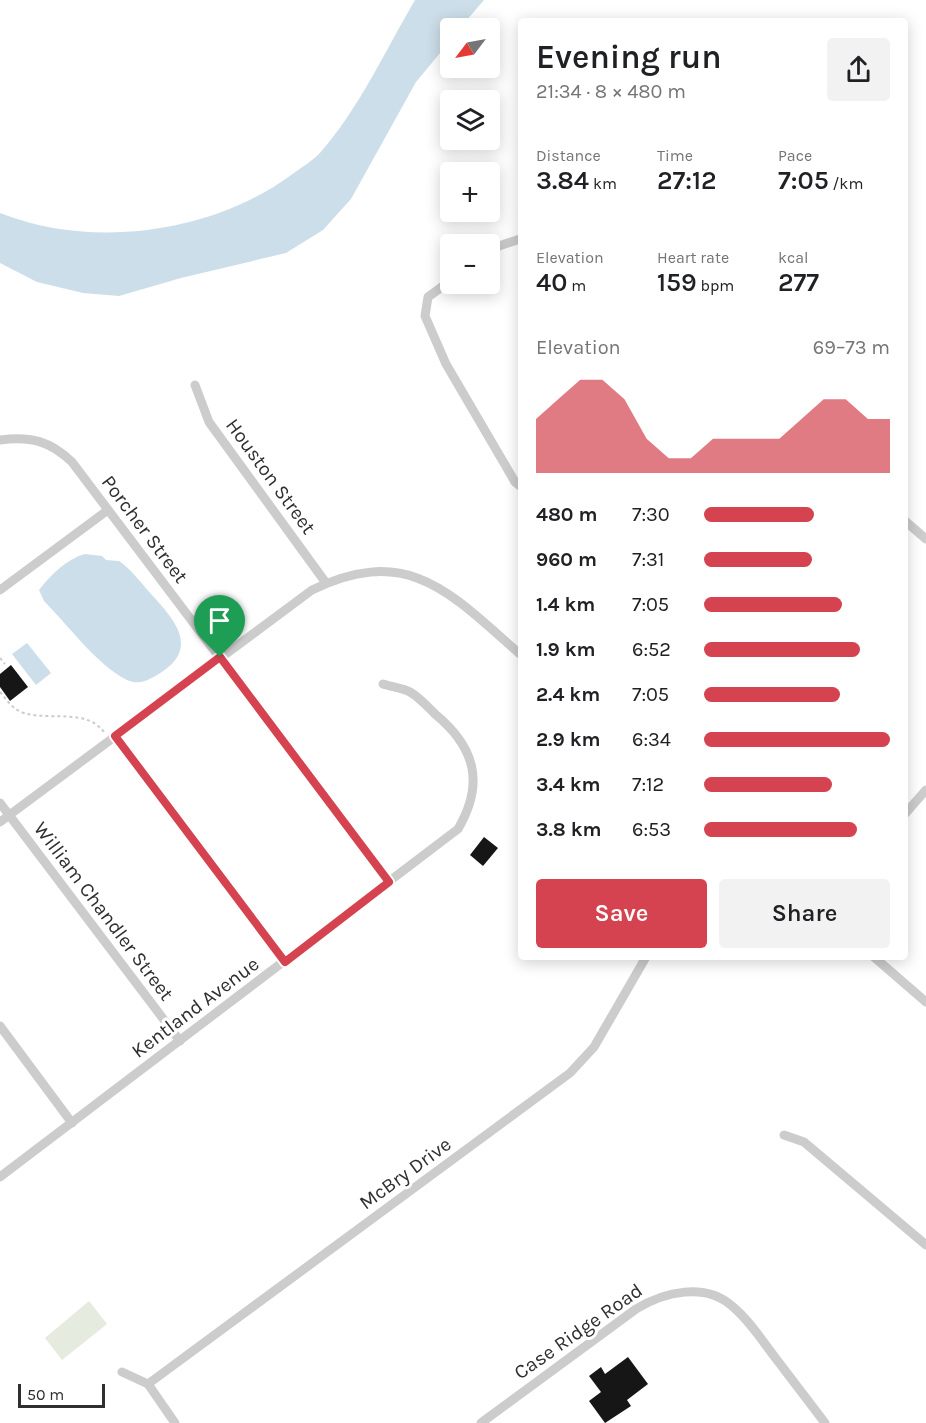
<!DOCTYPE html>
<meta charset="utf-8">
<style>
:root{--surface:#fff;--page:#f2f2f2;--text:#202124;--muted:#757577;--accent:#d4434f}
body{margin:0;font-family:Karla,sans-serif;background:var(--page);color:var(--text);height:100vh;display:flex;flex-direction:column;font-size:22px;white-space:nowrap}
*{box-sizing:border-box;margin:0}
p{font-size:20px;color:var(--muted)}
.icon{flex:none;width:33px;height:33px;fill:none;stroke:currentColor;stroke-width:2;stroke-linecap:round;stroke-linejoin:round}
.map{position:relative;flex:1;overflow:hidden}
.sheet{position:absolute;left:518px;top:18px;width:390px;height:942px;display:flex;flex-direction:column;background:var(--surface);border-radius:6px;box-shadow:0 3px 15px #0003}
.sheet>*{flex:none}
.needle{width:39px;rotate:238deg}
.buttons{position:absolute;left:440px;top:18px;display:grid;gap:12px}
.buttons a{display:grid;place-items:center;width:60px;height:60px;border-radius:6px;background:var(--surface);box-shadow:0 3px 15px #0003;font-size:30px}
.scale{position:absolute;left:18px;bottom:15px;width:87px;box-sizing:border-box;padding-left:6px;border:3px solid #2f2f2f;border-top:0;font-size:16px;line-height:21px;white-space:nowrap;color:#2f2f2f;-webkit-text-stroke:4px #fff;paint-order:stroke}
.pin{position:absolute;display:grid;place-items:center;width:51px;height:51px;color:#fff;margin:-62px -26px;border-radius:50% 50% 50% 0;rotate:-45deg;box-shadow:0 0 6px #0007}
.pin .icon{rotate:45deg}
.round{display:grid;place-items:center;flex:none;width:63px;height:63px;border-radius:6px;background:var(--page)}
.headline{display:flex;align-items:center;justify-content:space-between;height:102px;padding:0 18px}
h1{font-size:33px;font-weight:600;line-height:45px}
.metrics{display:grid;grid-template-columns:repeat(3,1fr);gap:9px;height:102px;padding:6px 18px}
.metrics div{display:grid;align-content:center}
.metrics b{font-size:26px;font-weight:600}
.metrics small{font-size:16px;font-weight:400}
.metrics p{font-size:16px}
.chart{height:168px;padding:12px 18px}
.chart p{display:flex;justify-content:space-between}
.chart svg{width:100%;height:108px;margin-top:6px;fill:var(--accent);opacity:.7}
.action{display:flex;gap:12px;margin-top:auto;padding:12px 18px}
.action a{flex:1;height:69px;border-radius:6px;background:var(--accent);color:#fff;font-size:24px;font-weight:600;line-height:69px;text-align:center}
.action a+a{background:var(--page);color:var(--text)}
ul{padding:0 18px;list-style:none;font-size:20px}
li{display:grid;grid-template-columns:96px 72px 1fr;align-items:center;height:45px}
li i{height:15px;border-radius:8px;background:var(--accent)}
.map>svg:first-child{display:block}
</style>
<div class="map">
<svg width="926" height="1423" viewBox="0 0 926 1423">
<rect width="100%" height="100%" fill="#fff"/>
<polygon fill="#e5ebde" points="89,1301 107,1324 62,1360 45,1338"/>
<g fill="#ccdee9">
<path d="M415,0H484L460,28H450V41L416,82L351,199L323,230L286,253L181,278L119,296L83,293L37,282L0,263V213C93,250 214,233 294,173C302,167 312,161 319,154C359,109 385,51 415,0Z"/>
<path d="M85,554L102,556L106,560L119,561C131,569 141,583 151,594C176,621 201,650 157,675C147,681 139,685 127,680C97,665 68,625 44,601L39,590C51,575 66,559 85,554Z"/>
<polygon points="27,643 51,673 36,685 12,654"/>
</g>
<g fill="#161616">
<polygon points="11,665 28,687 10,701 0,687 0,674"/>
<polygon points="484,837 498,848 483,866 470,855"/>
<polygon points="628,1357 648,1384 627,1400 631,1406 605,1423 589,1401 601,1392 589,1376 601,1367 605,1374"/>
</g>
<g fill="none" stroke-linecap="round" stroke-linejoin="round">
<g stroke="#ccc" stroke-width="2" stroke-dasharray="3 3" stroke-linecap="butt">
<polyline points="0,658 5,664"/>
<path d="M0,692C7,700 13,710 24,713C50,721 86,708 104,732"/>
</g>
<g stroke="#ccc" stroke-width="9">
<polyline points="489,253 499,246 520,239"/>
<polyline points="450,281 428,297 425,316 446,364 515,482 520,486"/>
<polyline points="195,385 209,422 326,583"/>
<path d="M0,440C31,436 50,441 72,462L389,882"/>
<polyline points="904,520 926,539"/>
<polyline points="0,590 108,510"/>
<polyline points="115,736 285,962"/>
<polyline points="0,803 180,1041"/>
<polyline points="904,815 926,790"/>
<path d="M0,822L312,590C409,543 451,594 520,654"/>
<polyline points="874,957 926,1002"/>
<polyline points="0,1026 72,1123"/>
<polyline points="784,1135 804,1142 926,1245"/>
<path d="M0,1177L458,829C485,783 475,747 435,714C428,707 419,697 410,692C403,688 392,687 383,684"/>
<polyline points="122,1372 148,1384 175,1423"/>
<polyline points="148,1384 570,1073 594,1047 646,957"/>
<path d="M481,1423L636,1309C664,1292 705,1282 732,1306C749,1320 761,1339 774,1356C791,1378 808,1401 825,1423"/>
</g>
</g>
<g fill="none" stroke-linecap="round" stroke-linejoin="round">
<defs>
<polygon id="route" points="220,657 389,882 285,962 115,736"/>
</defs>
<use href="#route" stroke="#fff" stroke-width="12"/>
<use href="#route" stroke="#d4434f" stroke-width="8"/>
</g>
<g text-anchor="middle" stroke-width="6" stroke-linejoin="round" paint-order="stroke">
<g font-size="20" fill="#2f2f2f" stroke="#fff">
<text transform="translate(271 476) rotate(54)" y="7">Houston Street</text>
<text transform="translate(145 529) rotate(53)" y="7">Porcher Street</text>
<text transform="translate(104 911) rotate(53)" y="7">William Chandler Street</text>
<text transform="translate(195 1007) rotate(-37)" y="7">Kentland Avenue</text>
<text transform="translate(405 1173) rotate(-36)" y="7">McBry Drive</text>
<text transform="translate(578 1331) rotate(-35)" y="7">Case Ridge Road</text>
</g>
</g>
</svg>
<div class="buttons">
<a><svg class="needle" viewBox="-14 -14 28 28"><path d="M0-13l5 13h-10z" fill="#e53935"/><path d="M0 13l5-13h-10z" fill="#757577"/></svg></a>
<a><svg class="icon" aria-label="layers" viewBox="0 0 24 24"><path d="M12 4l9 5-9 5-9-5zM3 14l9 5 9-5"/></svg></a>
<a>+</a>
<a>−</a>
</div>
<div class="scale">50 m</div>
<div class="pin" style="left:220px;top:657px;background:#1e9e55"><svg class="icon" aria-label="arrive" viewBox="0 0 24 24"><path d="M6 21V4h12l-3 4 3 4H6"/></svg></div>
<section class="sheet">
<div class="headline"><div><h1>Evening run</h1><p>21:34 · 8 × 480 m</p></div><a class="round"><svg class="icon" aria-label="share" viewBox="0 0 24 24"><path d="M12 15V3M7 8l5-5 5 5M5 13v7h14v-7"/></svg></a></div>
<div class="metrics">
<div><p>Distance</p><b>3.84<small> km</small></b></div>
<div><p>Time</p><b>27:12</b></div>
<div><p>Pace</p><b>7:05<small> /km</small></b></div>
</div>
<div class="metrics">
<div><p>Elevation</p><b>40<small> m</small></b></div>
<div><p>Heart rate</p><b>159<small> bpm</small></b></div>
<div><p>kcal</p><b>277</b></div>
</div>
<div class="chart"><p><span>Elevation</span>69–73 m</p>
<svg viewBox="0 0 160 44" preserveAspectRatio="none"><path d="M0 44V22L10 14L20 6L30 6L40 14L50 30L60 38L70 38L80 30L90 30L100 30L110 30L120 22L130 14L140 14L150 22L160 22V44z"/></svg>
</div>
<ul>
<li><b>480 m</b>7:30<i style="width:59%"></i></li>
<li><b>960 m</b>7:31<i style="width:58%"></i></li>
<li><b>1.4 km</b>7:05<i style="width:74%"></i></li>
<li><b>1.9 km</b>6:52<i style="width:84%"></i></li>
<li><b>2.4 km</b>7:05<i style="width:73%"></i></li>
<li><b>2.9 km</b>6:34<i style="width:100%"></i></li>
<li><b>3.4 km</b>7:12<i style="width:69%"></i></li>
<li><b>3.8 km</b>6:53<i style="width:82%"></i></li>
</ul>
<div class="action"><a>Save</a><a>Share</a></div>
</section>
</div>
